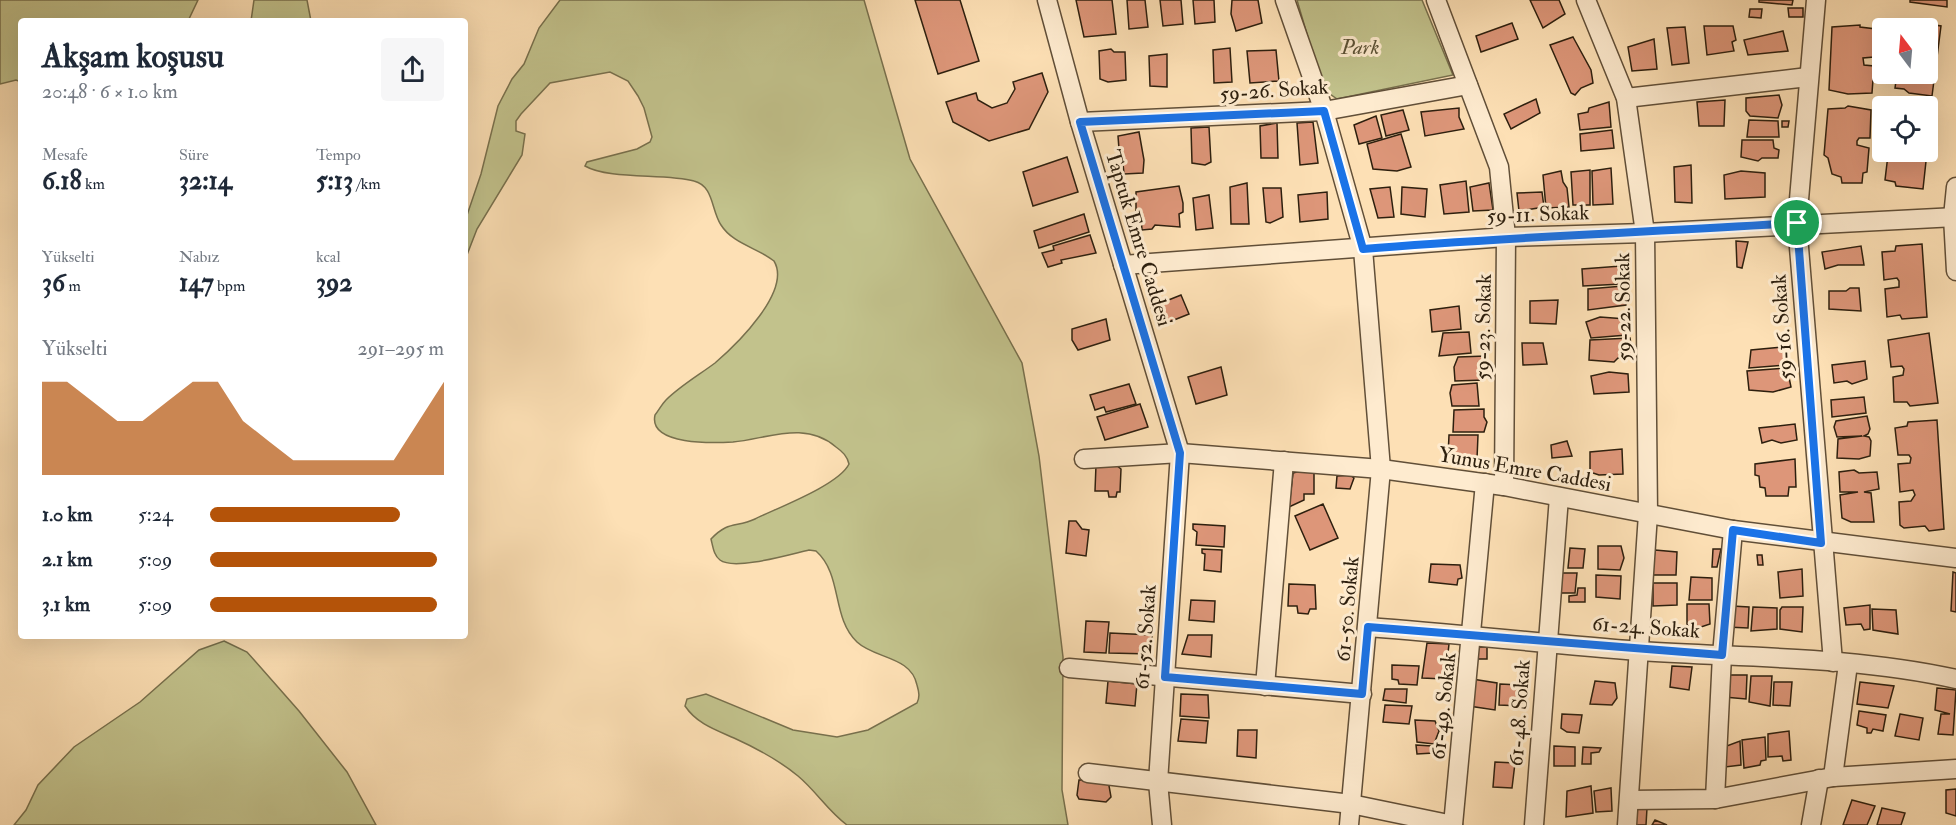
<!DOCTYPE html>
<html lang="tr">
<meta charset="utf-8">
<style>
:root{--surface:#fff;--page:#f6f6f7;--text:#1f2937;--muted:#747a83;--accent:#b45309}
body{margin:0;font-family:"IM FELL Double Pica",serif;background:var(--page);color:var(--text);height:100vh;display:flex;flex-direction:column;font-size:22px;white-space:nowrap}
*{box-sizing:border-box;margin:0}
p{font-size:20px;color:var(--muted)}
.icon{flex:none;width:33px;height:33px;fill:none;stroke:currentColor;stroke-width:2;stroke-linecap:round;stroke-linejoin:round}
.map{position:relative;flex:1;overflow:hidden}
.details{position:absolute;left:18px;top:18px;width:450px;height:621px;display:flex;flex-direction:column;background:var(--surface);border-radius:6px;box-shadow:0 6px 24px #0002}
.details>*{flex:none}
.needle{width:39px;rotate:344deg}
.fabs{position:absolute;left:1872px;top:18px;display:grid;gap:12px}
.fabs a{display:grid;place-items:center;width:66px;height:66px;border-radius:6px;background:var(--surface);box-shadow:0 6px 24px #0002;font-size:30px}
.pin{position:absolute;display:grid;place-items:center;width:51px;height:51px;color:#fff;margin:-26px;border:3px solid #fff;border-radius:50%;box-shadow:0 2px 6px #0007}
.round{display:grid;place-items:center;flex:none;width:63px;height:63px;border-radius:6px;background:var(--page)}
.overview{display:flex;align-items:center;justify-content:space-between;height:102px;padding:0 24px}
h1{font-size:33px;font-weight:800;line-height:45px}
.stats{display:grid;grid-template-columns:repeat(3,1fr);gap:9px;height:102px;padding:6px 24px}
.stats div{display:grid;align-content:center}
.stats b{font-size:26px;font-weight:800}
.stats small{font-size:16px;font-weight:400}
.stats p{font-size:16px}
.chart{height:168px;padding:12px 24px}
.chart p{display:flex;justify-content:space-between}
.chart svg{width:100%;height:108px;margin-top:6px;fill:var(--accent);opacity:.7}
ul{padding:0 24px;list-style:none;font-size:20px}
li{display:grid;grid-template-columns:96px 72px 1fr;align-items:center;height:45px}
li i{height:15px;border-radius:8px;background:var(--accent)}
.map>svg:first-child{display:block}
</style>
<div class="map">
<svg width="1956" height="825" viewBox="0 0 1956 825">
<rect width="100%" height="100%" fill="#fde0b5"/>
<filter id="stains"><feTurbulence type="fractalNoise" baseFrequency=".00333" numOctaves="4"/><feColorMatrix values="0 0 0 0 .2 0 0 0 0 .09 0 0 0 0 .02 0 0 0 .5 -.17"/></filter>
<radialGradient id="worn" r=".72"><stop offset=".6" stop-color="#630" stop-opacity="0"/><stop offset="1" stop-color="#630" stop-opacity=".3"/></radialGradient>
<g fill="#c2c28c" stroke="#78704d" stroke-width="1.5">
<polygon points="0,0 198,0 188,21 21,21 21,82 16,80 0,84"/>
<polygon points="254,0 307,0 311,21 251,21"/>
<path d="M560,0H864L910,159L1022,363L1039,456L1063,657L1062,790L1068,825H847C828,811 816,791 798,776C780,761 756,748 734,738C716,730 697,724 685,706L687,699L706,694L793,730L837,737L868,730L917,703C920,697 919,692 917,685C911,656 875,659 857,642C831,617 843,575 816,551L809,550C791,554 734,571 720,560C714,556 713,547 711,539C729,520 736,528 755,519C777,508 839,485 849,464C847,456 843,452 836,447C805,420 767,439 733,442C715,443 648,446 655,415C659,410 662,404 666,400C680,386 699,375 715,363C736,345 792,291 774,261C758,248 733,244 721,225C711,210 714,186 694,181C666,173 609,180 585,166L587,162L637,149L650,142L652,137L644,108L638,96L628,81L610,72L550,83L521,114L516,121V131L525,134L522,155L477,229L465,260V221L481,174L498,106L512,79L524,64L539,28Z"/>
<polygon points="1297,0 1422,0 1453,75 1337,99 1323,89"/>
<polygon points="224,641 247,652 299,711 347,772 376,825 14,825 26,810 38,785 74,747 140,702 199,650"/>
</g>
<g fill="#dd9679" stroke="#2d1f0e" stroke-width="1.5">
<polygon points="915,0 960,0 979,61 938,74"/>
<polygon points="1076,0 1112,0 1116,34 1084,37"/>
<polygon points="1127,0 1145,0 1148,27 1129,29"/>
<polygon points="1160,0 1181,0 1183,24 1163,26"/>
<polygon points="1193,0 1214,0 1215,22 1195,24"/>
<polygon points="1232,0 1258,0 1262,23 1236,31 1231,14"/>
<polygon points="1530,0 1559,0 1565,14 1543,28"/>
<polygon points="1759,0 1793,0 1792,5 1759,2"/>
<polygon points="1910,0 1947,0 1947,7 1910,2"/>
<polygon points="1788,8 1803,8 1803,17 1789,17"/>
<polygon points="1750,9 1762,9 1761,18 1749,17"/>
<polygon points="1915,22 1941,26 1932,96 1909,93 1904,89 1895,88 1897,74 1928,74 1928,28 1901,28 1901,26 1913,25"/>
<polygon points="1512,23 1518,39 1481,52 1476,36"/>
<polygon points="1860,25 1860,27 1876,29 1874,57 1863,58 1864,65 1874,66 1872,93 1848,94 1829,90 1832,27"/>
<polygon points="1704,26 1733,26 1736,40 1732,42 1734,51 1707,55"/>
<polygon points="1685,27 1689,63 1672,65 1667,28"/>
<polygon points="1783,31 1788,51 1748,55 1744,40"/>
<polygon points="1573,37 1591,70 1593,83 1581,88 1575,95 1571,93 1550,45"/>
<polygon points="1654,39 1657,69 1632,71 1628,47"/>
<polygon points="1230,48 1232,82 1214,83 1213,50"/>
<polygon points="1111,49 1114,52 1125,52 1126,80 1108,82 1100,79 1099,51"/>
<polygon points="1276,50 1279,81 1250,83 1247,51"/>
<polygon points="1167,54 1167,87 1150,86 1149,56"/>
<polygon points="1042,73 1048,92 1029,129 989,141 953,122 946,102 976,93 978,100 992,108 1007,103 1015,89 1013,82"/>
<polygon points="1779,95 1782,105 1778,118 1750,116 1746,111 1746,98"/>
<polygon points="1536,99 1540,113 1511,129 1504,114"/>
<polygon points="1725,100 1724,126 1699,126 1697,102"/>
<polygon points="1609,102 1611,127 1580,130 1578,114 1588,112 1589,108"/>
<polygon points="1848,106 1871,110 1870,138 1859,138 1857,141 1857,145 1869,148 1867,172 1863,173 1862,183 1842,183 1841,177 1832,174 1828,158 1824,155 1828,109 1845,108"/>
<polygon points="1459,108 1459,117 1464,129 1425,136 1421,112"/>
<polygon points="1403,110 1409,130 1386,136 1381,115"/>
<polygon points="1376,116 1382,138 1359,144 1354,125"/>
<polygon points="1928,117 1931,118 1928,148"/>
<polygon points="1749,120 1778,121 1779,137 1747,137"/>
<polygon points="1782,121 1789,121 1788,127 1782,127"/>
<polygon points="1313,122 1318,163 1300,165 1297,123"/>
<polygon points="1277,123 1278,158 1261,158 1260,126"/>
<polygon points="1209,127 1211,162 1205,165 1192,163 1191,128"/>
<polygon points="1612,130 1614,148 1581,151 1580,134"/>
<polygon points="1139,132 1144,160 1143,173 1124,174 1123,164 1120,162 1118,136"/>
<polygon points="1401,134 1411,167 1397,171 1373,169 1367,144"/>
<polygon points="1742,140 1773,140 1774,148 1779,150 1778,158 1762,158 1758,161 1741,157"/>
<polygon points="1900,152 1927,152 1923,189 1896,186 1895,182 1885,180 1888,155 1898,154"/>
<polygon points="1067,157 1078,192 1033,206 1023,172"/>
<polygon points="1691,165 1692,203 1675,202 1674,167"/>
<polygon points="1611,168 1613,204 1593,205 1592,171"/>
<polygon points="1590,170 1590,205 1573,205 1571,172"/>
<polygon points="1561,171 1563,182 1567,188 1569,207 1546,208 1543,175"/>
<polygon points="1741,171 1765,173 1765,197 1725,199 1724,175"/>
<polygon points="1466,181 1469,212 1444,214 1440,185"/>
<polygon points="1247,183 1249,224 1231,224 1230,187"/>
<polygon points="1489,183 1493,210 1473,211 1470,187"/>
<polygon points="1179,186 1183,203 1183,212 1179,214 1180,227 1155,225 1152,229 1142,230 1141,217 1136,215 1136,192"/>
<polygon points="1390,187 1394,217 1378,218 1370,189"/>
<polygon points="1402,187 1427,189 1425,217 1401,214"/>
<polygon points="1263,188 1281,188 1283,217 1270,223 1266,222"/>
<polygon points="1327,192 1328,219 1300,222 1298,195"/>
<polygon points="1542,192 1544,207 1519,211 1517,193"/>
<polygon points="1209,195 1213,228 1196,230 1193,198"/>
<polygon points="1084,214 1089,232 1039,248 1034,231"/>
<polygon points="1090,235 1096,253 1061,260 1062,263 1048,267 1042,253 1054,250 1053,246"/>
<polygon points="1736,241 1748,242 1742,268 1737,267"/>
<polygon points="1922,244 1927,317 1902,319 1900,315 1887,317 1885,289 1899,287 1899,281 1897,278 1884,280 1882,252 1895,251 1896,246"/>
<polygon points="1861,246 1864,265 1838,265 1825,269 1822,252"/>
<polygon points="1621,266 1622,284 1583,286 1582,269"/>
<polygon points="1623,286 1626,305 1588,310 1588,289"/>
<polygon points="1850,288 1859,288 1861,311 1829,309 1829,291 1846,291"/>
<polygon points="1181,295 1189,314 1159,326 1151,307"/>
<polygon points="1558,300 1556,324 1530,323 1530,301"/>
<polygon points="1459,306 1461,329 1432,332 1430,310"/>
<polygon points="1600,317 1626,319 1627,335 1591,338 1586,322"/>
<polygon points="1106,319 1110,340 1078,350 1072,340 1072,329"/>
<polygon points="1469,332 1471,353 1439,356 1443,333"/>
<polygon points="1929,333 1938,403 1910,406 1907,402 1894,402 1893,377 1903,375 1904,369 1902,366 1891,367 1888,340"/>
<polygon points="1630,338 1633,357 1618,358 1614,362 1589,360 1590,340"/>
<polygon points="1522,343 1543,343 1547,364 1523,365"/>
<polygon points="1784,347 1787,365 1749,368 1751,350"/>
<polygon points="1486,356 1487,374 1484,380 1455,381 1454,367 1458,357"/>
<polygon points="1865,361 1867,379 1852,384 1847,381 1834,383 1832,365"/>
<polygon points="1221,367 1227,395 1196,404 1188,377"/>
<polygon points="1787,368 1791,387 1773,392 1749,390 1747,371"/>
<polygon points="1609,372 1628,374 1629,392 1594,394 1591,376"/>
<polygon points="1477,383 1479,406 1452,406 1450,393 1452,385"/>
<polygon points="1129,384 1136,404 1106,412 1104,407 1095,410 1090,395"/>
<polygon points="1864,397 1866,413 1832,417 1831,400"/>
<polygon points="1140,404 1148,427 1105,440 1097,417"/>
<polygon points="1484,409 1484,417 1487,422 1484,432 1453,432 1454,410"/>
<polygon points="1867,416 1870,429 1868,434 1864,436 1869,437 1871,441 1870,456 1859,459 1837,458 1838,439 1862,436 1837,437 1834,427 1836,421"/>
<polygon points="1937,420 1944,529 1929,531 1925,526 1904,528 1900,525 1899,502 1911,501 1915,495 1913,490 1900,492 1898,464 1910,463 1911,458 1909,455 1898,455 1895,428 1907,426 1908,422"/>
<polygon points="1795,424 1797,440 1781,443 1772,440 1762,443 1759,428"/>
<polygon points="1449,435 1478,435 1477,459 1448,457"/>
<polygon points="1567,441 1572,456 1552,458 1551,445"/>
<polygon points="1622,449 1623,474 1599,475 1590,472 1590,452"/>
<polygon points="1795,459 1796,487 1789,487 1788,496 1766,496 1765,488 1760,487 1759,476 1755,475 1755,464"/>
<polygon points="1096,465 1116,465 1121,469 1120,492 1117,492 1116,497 1109,497 1108,491 1095,491"/>
<polygon points="1304,470 1314,473 1314,494 1304,494 1304,500 1289,507 1293,473"/>
<polygon points="1854,470 1859,473 1877,472 1879,489 1864,492 1871,493 1874,522 1851,522 1842,518 1840,495 1858,492 1840,492 1839,472"/>
<polygon points="1350,475 1354,478 1350,489 1336,488 1337,476"/>
<polygon points="1323,504 1338,538 1310,550 1295,516"/>
<polygon points="1069,521 1076,521 1082,529 1089,530 1086,556 1066,553"/>
<polygon points="1193,524 1225,526 1224,547 1196,545 1197,532 1193,529"/>
<polygon points="1598,546 1621,546 1624,558 1620,570 1598,569"/>
<polygon points="1570,548 1585,549 1583,568 1568,568"/>
<polygon points="1202,549 1222,550 1221,572 1204,570 1205,554 1202,553"/>
<polygon points="1713,549 1721,549 1717,567 1712,567"/>
<polygon points="1655,550 1677,552 1676,575 1652,575"/>
<polygon points="1757,555 1762,555 1763,565 1758,565"/>
<polygon points="1431,564 1460,565 1462,578 1458,579 1457,585 1429,582"/>
<polygon points="1802,569 1803,596 1780,598 1778,572"/>
<polygon points="1953,572 1956,573 1956,612 1951,611"/>
<polygon points="1557,573 1577,573 1575,593 1559,593"/>
<polygon points="1596,575 1621,576 1620,599 1596,597"/>
<polygon points="1691,577 1712,578 1712,600 1689,600"/>
<polygon points="1653,583 1677,583 1677,605 1653,606"/>
<polygon points="1289,584 1315,585 1316,609 1310,609 1308,614 1298,613 1297,606 1288,606"/>
<polygon points="1578,588 1585,588 1585,602 1569,602 1569,596 1577,595"/>
<polygon points="1191,600 1215,601 1214,622 1189,620"/>
<polygon points="1687,604 1709,604 1710,624 1698,628 1687,625"/>
<polygon points="1870,605 1870,629 1864,630 1861,624 1846,625 1844,608"/>
<polygon points="1732,606 1749,607 1748,628 1727,627"/>
<polygon points="1753,607 1777,608 1777,629 1751,631"/>
<polygon points="1782,607 1803,607 1802,632 1780,629 1780,610"/>
<polygon points="1872,609 1896,610 1898,634 1873,630"/>
<polygon points="1086,621 1109,622 1106,653 1084,652"/>
<polygon points="1110,633 1152,635 1151,654 1109,653"/>
<polygon points="1188,635 1212,635 1211,657 1182,654"/>
<polygon points="1427,643 1449,644 1445,679 1422,678"/>
<polygon points="1475,647 1487,647 1487,659 1474,659"/>
<polygon points="1392,665 1419,666 1417,685 1399,684 1398,680 1392,679"/>
<polygon points="1672,666 1692,667 1689,690 1670,687"/>
<polygon points="1726,675 1747,675 1746,699 1724,697"/>
<polygon points="1751,676 1772,676 1770,706 1749,702"/>
<polygon points="1472,679 1497,683 1495,710 1469,706"/>
<polygon points="1108,681 1137,684 1135,706 1106,703"/>
<polygon points="1595,681 1615,683 1617,698 1612,705 1590,704"/>
<polygon points="1774,682 1792,682 1790,706 1773,705"/>
<polygon points="1860,682 1894,686 1888,708 1857,704"/>
<polygon points="1500,684 1520,685 1524,694 1522,706 1499,705"/>
<polygon points="1937,688 1956,690 1953,735 1938,734 1941,714 1950,714 1935,710"/>
<polygon points="1385,689 1407,689 1406,703 1383,700"/>
<polygon points="1181,694 1208,695 1209,718 1180,716"/>
<polygon points="1385,705 1412,706 1409,724 1383,722"/>
<polygon points="1859,711 1886,715 1883,731 1873,729 1871,733 1867,733 1867,728 1857,725"/>
<polygon points="1562,714 1582,715 1579,733 1567,732 1561,728"/>
<polygon points="1900,714 1923,718 1919,740 1895,736"/>
<polygon points="1181,719 1208,721 1206,743 1178,741"/>
<polygon points="1415,720 1435,721 1439,731 1434,744 1417,742"/>
<polygon points="1238,730 1257,730 1256,758 1237,756"/>
<polygon points="1789,731 1791,760 1783,761 1782,756 1768,757 1768,734"/>
<polygon points="1765,737 1766,760 1761,761 1760,765 1744,768 1742,740"/>
<polygon points="1740,741 1741,765 1725,767 1724,747"/>
<polygon points="1416,745 1432,746 1433,753 1417,754"/>
<polygon points="1554,746 1575,747 1575,766 1554,766"/>
<polygon points="1583,747 1601,748 1599,752 1591,753 1591,764 1582,764"/>
<polygon points="1495,762 1515,763 1512,788 1493,787"/>
<polygon points="1079,780 1108,780 1111,797 1106,802 1079,799 1077,795"/>
<polygon points="1591,786 1593,813 1566,817 1567,791"/>
<polygon points="1611,788 1612,811 1596,812 1594,791"/>
<polygon points="1956,789 1956,816 1946,813 1946,790"/>
<polygon points="1852,800 1875,806 1867,825 1843,825"/>
<polygon points="1647,808 1646,825 1636,825 1636,809"/>
<polygon points="1882,808 1905,813 1901,825 1877,825"/>
<polygon points="1655,820 1667,825 1652,825"/>
</g>
<g fill="none" stroke-linecap="round" stroke-linejoin="round">
<defs>
<g id="street">
<polyline points="1047,0 1080,122 1180,453 1158,782 1162,825"/>
<polyline points="1285,0 1324,111 1363,249 1381,469 1349,825"/>
<polyline points="1436,0 1499,167 1506,237 1504,486"/>
<polyline points="1586,0 1626,98 1645,233 1648,514 1627,825"/>
<polyline points="1816,0 1797,223 1833,662"/>
<polyline points="1626,98 1808,77"/>
<polyline points="1080,122 1324,111 1468,85"/>
<polyline points="1956,187 1953,217 1956,271"/>
<polyline points="1123,265 1506,237 1645,233 1956,217"/>
<polyline points="1084,459 1180,453 1381,469 1504,486 1733,530 1956,558"/>
<path d="M1368,627C1459,634 1549,644 1640,651C1745,658 1853,656 1956,679"/>
<polyline points="1069,668 1362,694"/>
<polyline points="1265,686 1284,461"/>
<polyline points="1088,773 1351,804 1453,825"/>
<polyline points="1833,777 1848,664"/>
<polyline points="1715,799 1722,655 1733,530"/>
<polyline points="1631,800 1715,799 1833,777 1956,769"/>
<polyline points="1453,825 1485,483"/>
<polyline points="1534,825 1559,497"/>
<polyline points="1811,825 1819,779"/>
</g>
</defs>
<use href="#street" stroke="#614f38" stroke-width="21"/>
<use href="#street" stroke="#feebcf" stroke-width="18"/>
</g>
<g fill="none" stroke-linecap="round" stroke-linejoin="round">
<defs>
<path id="route" d="M1324,111L1363,249C1507,237 1652,232 1797,223L1821,543L1733,530L1722,655L1368,627L1362,694L1165,677L1180,453L1080,122Z"/>
</defs>
<use href="#route" stroke="#fff" stroke-width="12"/>
<use href="#route" stroke="#1a73e8" stroke-width="8"/>
</g>
<g text-anchor="middle" stroke-width="6" stroke-linejoin="round" paint-order="stroke">
<g font-size="21" font-style="italic" fill="#5a5034" stroke="#feebcf">
<text x="1360" y="54">Park</text>
</g>
<g font-size="21" fill="#2d1f0e" stroke="#feebcf">
<text transform="translate(1274 90) rotate(-4)" y="7">59-26. Sokak</text>
<text transform="translate(1538 214) rotate(-2)" y="7">59-11. Sokak</text>
<text transform="translate(1139 238) rotate(73)" y="7">Taptuk Emre Caddesi</text>
<text transform="translate(1623 307) rotate(-91)" y="7">59-22. Sokak</text>
<text transform="translate(1483 327) rotate(-89)" y="7">59-23. Sokak</text>
<text transform="translate(1782 327) rotate(-94)" y="7">59-16. Sokak</text>
<text transform="translate(1525 469) rotate(10)" y="7">Yunus Emre Caddesi</text>
<text transform="translate(1347 609) rotate(-85)" y="7">61-50. Sokak</text>
<text transform="translate(1646 627) rotate(4)" y="7">61-24. Sokak</text>
<text transform="translate(1145 637) rotate(-86)" y="7">61-52. Sokak</text>
<text transform="translate(1443 706) rotate(-84)" y="7">61-49. Sokak</text>
<text transform="translate(1519 713) rotate(-86)" y="7">61-48. Sokak</text>
</g>
</g>
<rect width="100%" height="100%" filter="url(#stains)"/>
<rect width="100%" height="100%" fill="url(#worn)"/>
</svg>
<div class="fabs">
<a><svg class="needle" viewBox="-14 -14 28 28"><path d="M0-13l5 13h-10z" fill="#e53935"/><path d="M0 13l5-13h-10z" fill="#747a83"/></svg></a>
<a><svg class="icon" aria-label="locate" viewBox="0 0 24 24"><circle cx="12" cy="12" r="6"/><path d="M12 2v4M12 18v4M2 12h4M18 12h4"/></svg></a>
</div>
<div class="pin" style="left:1797px;top:223px;background:#1e9e55"><svg class="icon" aria-label="arrive" viewBox="0 0 24 24"><path d="M6 21V4h12l-3 4 3 4H6"/></svg></div>
<section class="details">
<div class="overview"><div><h1>Akşam koşusu</h1><p>20:48 · 6 × 1.0 km</p></div><a class="round"><svg class="icon" aria-label="share" viewBox="0 0 24 24"><path d="M12 15V3M7 8l5-5 5 5M5 13v7h14v-7"/></svg></a></div>
<div class="stats">
<div><p>Mesafe</p><b>6.18<small> km</small></b></div>
<div><p>Süre</p><b>32:14</b></div>
<div><p>Tempo</p><b>5:13<small> /km</small></b></div>
</div>
<div class="stats">
<div><p>Yükselti</p><b>36<small> m</small></b></div>
<div><p>Nabız</p><b>147<small> bpm</small></b></div>
<div><p>kcal</p><b>392</b></div>
</div>
<div class="chart"><p><span>Yükselti</span>291–295 m</p>
<svg viewBox="0 0 160 44" preserveAspectRatio="none"><path d="M0 44V6L10 6L20 14L30 22L40 22L50 14L60 6L70 6L80 22L90 30L100 38L110 38L120 38L130 38L140 38L150 22L160 6V44z"/></svg>
</div>
<ul>
<li><b>1.0 km</b>5:24<i style="width:81%"></i></li>
<li><b>2.1 km</b>5:09<i style="width:97%"></i></li>
<li><b>3.1 km</b>5:09<i style="width:97%"></i></li>
</ul>
</section>
</div>
